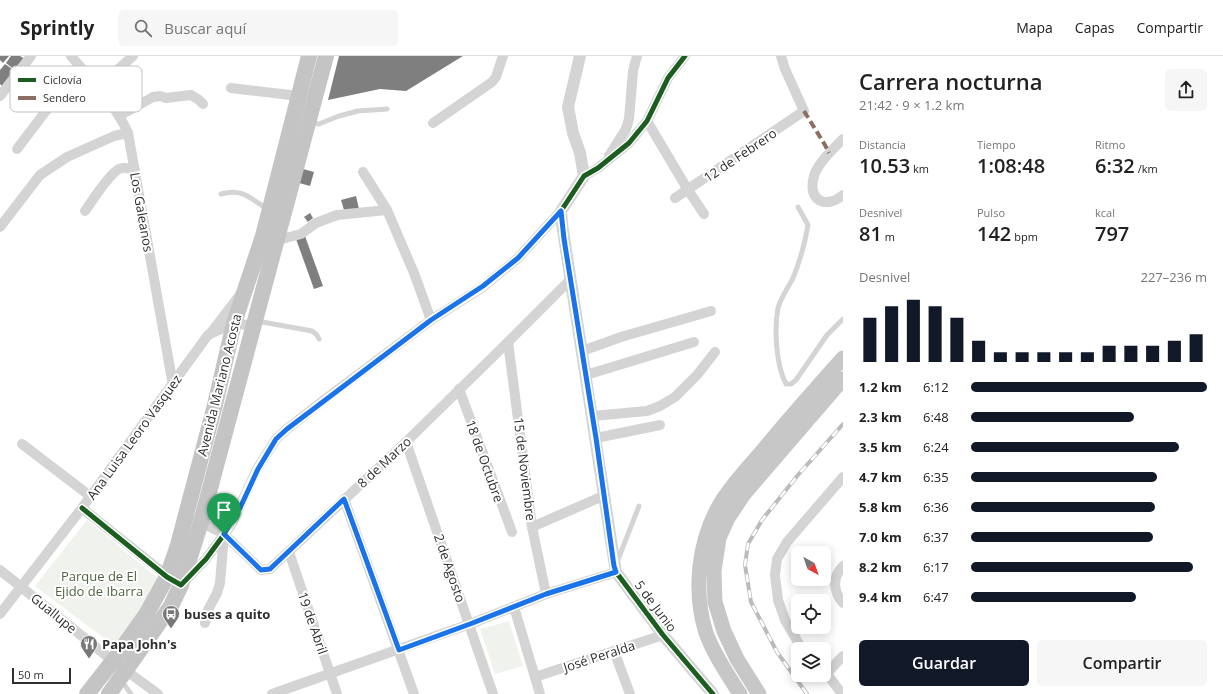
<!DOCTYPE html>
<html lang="es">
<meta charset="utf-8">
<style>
:root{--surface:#fff;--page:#f6f6f6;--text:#222;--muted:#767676;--line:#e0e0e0;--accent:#111827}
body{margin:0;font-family:"Open Sans",sans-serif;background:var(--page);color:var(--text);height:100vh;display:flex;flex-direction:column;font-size:15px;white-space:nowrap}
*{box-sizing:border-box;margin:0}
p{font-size:13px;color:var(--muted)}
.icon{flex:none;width:22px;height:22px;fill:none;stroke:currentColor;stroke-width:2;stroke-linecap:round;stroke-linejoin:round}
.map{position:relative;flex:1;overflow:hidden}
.sheet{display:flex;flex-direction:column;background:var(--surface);width:380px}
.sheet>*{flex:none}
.needle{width:26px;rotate:140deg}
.buttons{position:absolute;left:791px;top:490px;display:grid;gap:8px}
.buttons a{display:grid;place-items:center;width:40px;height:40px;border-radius:6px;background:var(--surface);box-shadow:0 2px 10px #0003;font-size:20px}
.scale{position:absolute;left:12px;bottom:10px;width:59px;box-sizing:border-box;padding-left:4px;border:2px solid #2f2f2f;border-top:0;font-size:11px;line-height:14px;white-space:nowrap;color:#2f2f2f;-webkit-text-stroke:3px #fff;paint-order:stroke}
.pin{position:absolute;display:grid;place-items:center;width:34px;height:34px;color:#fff;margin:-41px -17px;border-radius:50% 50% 50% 0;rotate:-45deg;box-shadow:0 0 4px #0007}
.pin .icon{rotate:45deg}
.round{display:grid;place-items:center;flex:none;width:42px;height:42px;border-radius:6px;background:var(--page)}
.summary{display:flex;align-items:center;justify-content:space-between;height:68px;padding:0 16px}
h1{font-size:22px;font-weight:600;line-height:30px}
.stats{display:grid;grid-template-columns:repeat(3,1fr);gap:6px;height:68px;padding:4px 16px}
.stats div{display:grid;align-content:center}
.stats b{font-size:20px;font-weight:600}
.stats small{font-size:11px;font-weight:400}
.stats p{font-size:11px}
.chart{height:112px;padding:8px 16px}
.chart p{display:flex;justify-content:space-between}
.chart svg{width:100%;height:72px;margin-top:4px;stroke:var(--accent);stroke-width:6}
.button{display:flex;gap:8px;margin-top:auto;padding:8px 16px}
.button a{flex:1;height:46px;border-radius:6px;background:var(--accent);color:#fff;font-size:16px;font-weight:600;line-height:46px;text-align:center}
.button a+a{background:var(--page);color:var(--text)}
ul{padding:0 16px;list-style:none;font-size:13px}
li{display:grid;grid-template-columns:64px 48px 1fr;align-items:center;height:30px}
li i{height:10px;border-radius:5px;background:var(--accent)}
header{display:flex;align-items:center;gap:24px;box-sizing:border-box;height:56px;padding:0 20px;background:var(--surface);border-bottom:1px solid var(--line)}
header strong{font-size:19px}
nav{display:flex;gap:22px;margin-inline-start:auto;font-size:14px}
.search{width:280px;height:36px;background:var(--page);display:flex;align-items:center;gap:10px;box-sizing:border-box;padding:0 14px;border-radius:6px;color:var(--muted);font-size:15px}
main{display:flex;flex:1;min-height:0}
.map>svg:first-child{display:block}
</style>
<header>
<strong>Sprintly</strong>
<div class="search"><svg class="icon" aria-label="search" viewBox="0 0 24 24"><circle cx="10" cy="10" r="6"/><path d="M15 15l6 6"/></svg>Buscar aquí</div>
<nav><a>Mapa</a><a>Capas</a><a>Compartir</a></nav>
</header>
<main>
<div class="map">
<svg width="843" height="638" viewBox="0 0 843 638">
<rect width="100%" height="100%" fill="#fff"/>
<g fill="#f0f3ed">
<polygon points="87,464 161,525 117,592 35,530"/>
<polygon points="509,565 523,610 495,618 480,573"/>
</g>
<g fill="#7f7f7f">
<polygon points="0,0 9,0 3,7 0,4"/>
<polygon points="11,0 20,0 25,3 16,15 6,7"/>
<polygon points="339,0 463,0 406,35 380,33 328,44"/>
<polygon points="5,8 15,15 3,31 0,28 0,14"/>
<polygon points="303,113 314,116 310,130 299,127"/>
<polygon points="356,140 359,153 345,157 341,144"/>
<polygon points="310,157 313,162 308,166 304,161"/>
<polygon points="305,180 323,230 314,233 296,183"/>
</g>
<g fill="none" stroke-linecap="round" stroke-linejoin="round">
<g stroke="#d4d4d4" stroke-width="5">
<polyline points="309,67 319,68 339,60 358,55 387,53"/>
<path d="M221,138C242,132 250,142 267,153"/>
<path d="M798,151L808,169C805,187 800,205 793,222C788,232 781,241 778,252C774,273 776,309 786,328H791L796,324L827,279L843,263"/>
<polyline points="257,265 312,275 317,279 319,283"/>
<polyline points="617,506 639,450"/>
<polyline points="121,624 131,638"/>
</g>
<g stroke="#d4d4d4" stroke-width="10">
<path d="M71,0C91,24 115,48 128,77L173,329"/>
<polyline points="98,31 133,0"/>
<polyline points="231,32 299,40"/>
<polyline points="0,40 31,0"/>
<polyline points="119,60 153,41 160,40 166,42 191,39 199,44 203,48"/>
<polyline points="647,65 688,134 704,158"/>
<polyline points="433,67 492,26 496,21 503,0"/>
<path d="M843,83C833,93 818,107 814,120C807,144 825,154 843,139"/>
<polyline points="17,93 80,10"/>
<polyline points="609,100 626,73 629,63 633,15 637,0"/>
<polyline points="363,116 387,154 414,217 431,264"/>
<polyline points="584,120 598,112 629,87 647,65 668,22 685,0"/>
<polyline points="675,142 804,55 785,13 781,0"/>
<path d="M85,155C92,145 109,118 119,113C124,110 129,113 135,114"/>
<polyline points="0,171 40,119 67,101 114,80 128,77"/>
<polyline points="273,183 278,184 301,178 316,167 337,159 387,154"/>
<polyline points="210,278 239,240"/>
<polyline points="508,286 532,471 546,538"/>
<polyline points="582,295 621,281 711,255"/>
<polyline points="586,319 694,286"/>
<polyline points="459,333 512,476"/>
<polyline points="592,360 647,355 660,350 675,341 697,319 715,296"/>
<polyline points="596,382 660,369"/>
<polyline points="406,386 493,638"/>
<polyline points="22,388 90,440"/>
<polyline points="344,443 414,638"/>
<polyline points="82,452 171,523"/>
<polyline points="197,464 224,478 261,514 270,513 406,386 508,286 570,224"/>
<polyline points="532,471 603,440"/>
<polyline points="289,496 337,638"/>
<path d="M843,510C832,521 833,536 843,547"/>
<polyline points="0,514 113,605 158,638"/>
<polyline points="184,526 206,503 231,469 257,413 276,383 287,373 324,344 431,264 483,231 518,202 561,155"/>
<polyline points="514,551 540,638"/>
<polyline points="0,558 82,452 208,279 234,267 254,270"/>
<polyline points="205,567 208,554 217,537 220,527 224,478"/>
<polyline points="804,593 799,588 785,564 778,544 775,519 777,503 787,486 843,421"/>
<polyline points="614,595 630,638"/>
<polyline points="824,614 842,638"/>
<polyline points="827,617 843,600"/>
<polyline points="535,621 663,579"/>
<polyline points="272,638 470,568 546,538 616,516"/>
</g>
<polyline stroke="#d4d4d4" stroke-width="12" points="580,0 568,51 573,77 580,97 584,120 561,155 562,168 615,510 616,516 663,579 713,638"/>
<g stroke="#c7c7c7" stroke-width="15">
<path d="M740,638C728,619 714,599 706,577C693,536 698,486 720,448C733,426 753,407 769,387C793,358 818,330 843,302"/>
<polyline points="759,638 737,603 724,575 715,546 714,515 719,482 728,462 744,438 843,323"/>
</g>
<g stroke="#c4c4c4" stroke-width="16">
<polyline points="87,638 113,605 147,557 167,521 178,489 215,349 234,267 263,180 309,0"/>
<polyline points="109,638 171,550 181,529 201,466 326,0"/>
</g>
<defs>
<polyline id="rail" points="807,638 777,596 751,546 745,509 748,488 762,464 798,419 843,368"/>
</defs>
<use href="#rail" stroke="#bbb" stroke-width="4"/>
<use href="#rail" stroke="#fff" stroke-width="2.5" stroke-dasharray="8" stroke-linecap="butt"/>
<polyline stroke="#8d6e63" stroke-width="4" stroke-dasharray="8 4" stroke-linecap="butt" points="804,55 825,89 829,97"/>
<defs>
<g id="cycleway">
<polyline points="561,155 564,183 615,510 616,516 663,579 713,638"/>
<polyline points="82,452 167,521 181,529 206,503 231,469 257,413 276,383 287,373 431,264 483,231 518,202 561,155 584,120 598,112 629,87 647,65 668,22 685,0"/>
</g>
</defs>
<use href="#cycleway" stroke="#fff" stroke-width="8"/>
<use href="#cycleway" stroke="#1b5e20" stroke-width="5"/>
</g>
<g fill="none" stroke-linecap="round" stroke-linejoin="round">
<defs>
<polygon id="route" points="561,155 564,183 596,382 614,510 616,516 546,538 470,568 399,594 344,443 270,513 261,514 224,478 240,452 258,413 276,383 287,373 431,264 483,230 518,202"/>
</defs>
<use href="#route" stroke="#fff" stroke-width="8"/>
<use href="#route" stroke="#1a73e8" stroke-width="5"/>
</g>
<defs>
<symbol id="bus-pin" viewBox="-11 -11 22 30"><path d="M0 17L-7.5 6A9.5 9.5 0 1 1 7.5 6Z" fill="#787878" stroke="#fff"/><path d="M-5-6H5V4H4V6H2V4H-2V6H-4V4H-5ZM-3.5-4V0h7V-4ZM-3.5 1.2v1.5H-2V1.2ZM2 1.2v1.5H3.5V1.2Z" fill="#fff"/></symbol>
<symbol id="restaurant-pin" viewBox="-11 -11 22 30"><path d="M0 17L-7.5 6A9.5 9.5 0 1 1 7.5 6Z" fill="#787878" stroke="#fff"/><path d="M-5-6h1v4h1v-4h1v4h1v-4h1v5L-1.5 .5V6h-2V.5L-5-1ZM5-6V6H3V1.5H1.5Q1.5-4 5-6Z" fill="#fff"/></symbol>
</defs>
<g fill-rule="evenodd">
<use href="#bus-pin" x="161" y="548" width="20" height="27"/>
<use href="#restaurant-pin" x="79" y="578" width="20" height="27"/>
</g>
<g text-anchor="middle" stroke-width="4" stroke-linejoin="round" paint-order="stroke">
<g font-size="13" fill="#2f2f2f" stroke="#fff">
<text transform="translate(740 99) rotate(-34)" y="5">12 de Febrero</text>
<text transform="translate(142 156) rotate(80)" y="5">Los Galeanos</text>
<text transform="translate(219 329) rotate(-76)" y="5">Avenida Mariano Acosta</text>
<text transform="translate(134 381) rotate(-54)" y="5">Ana Luisa Leoro Vasquez</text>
<text transform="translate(485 405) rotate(70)" y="5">18 de Octubre</text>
<text transform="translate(384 406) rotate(-43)" y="5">8 de Marzo</text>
<text transform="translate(525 413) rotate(83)" y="5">15 de Noviembre</text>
<text transform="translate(450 512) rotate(71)" y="5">2 de Agosto</text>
<text transform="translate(656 550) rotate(53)" y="5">5 de Junio</text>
<text transform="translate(54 557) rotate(39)" y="5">Guallupe</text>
<text transform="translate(313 567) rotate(71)" y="5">19 de Abril</text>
<text transform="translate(599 600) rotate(-18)" y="5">José Peralda</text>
</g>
<g font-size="13" fill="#506541" stroke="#fff">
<text x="99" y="525">Parque de El<tspan x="99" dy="15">Ejido de Ibarra</tspan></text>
</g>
<g font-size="13" font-weight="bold" fill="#2f2f2f" stroke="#fff" text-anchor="start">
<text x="184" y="563">buses a quito</text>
<text x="102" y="593">Papa John's</text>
</g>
</g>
<rect x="10" y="10" width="132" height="46" rx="6" fill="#fff" stroke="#c1c1c1" stroke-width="1"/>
<rect x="18" y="22" width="18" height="4" fill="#1b5e20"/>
<rect x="18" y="40" width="18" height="4" fill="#8d6e63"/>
<g font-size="11" fill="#2f2f2f">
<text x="43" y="28">Ciclovía</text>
<text x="43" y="46">Sendero</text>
</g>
</svg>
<div class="buttons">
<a><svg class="needle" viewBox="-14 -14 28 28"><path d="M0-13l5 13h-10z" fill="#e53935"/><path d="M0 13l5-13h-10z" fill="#767676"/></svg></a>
<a><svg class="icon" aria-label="locate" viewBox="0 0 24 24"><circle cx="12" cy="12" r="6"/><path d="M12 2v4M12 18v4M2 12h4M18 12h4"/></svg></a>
<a><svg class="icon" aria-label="layers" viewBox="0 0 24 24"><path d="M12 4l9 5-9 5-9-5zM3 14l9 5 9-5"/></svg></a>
</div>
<div class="scale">50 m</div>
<div class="pin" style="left:224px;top:478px;background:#1e9e55"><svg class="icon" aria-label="arrive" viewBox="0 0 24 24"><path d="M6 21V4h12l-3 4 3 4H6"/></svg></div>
</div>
<section class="sheet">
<div class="summary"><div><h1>Carrera nocturna</h1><p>21:42 · 9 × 1.2 km</p></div><a class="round"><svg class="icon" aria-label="share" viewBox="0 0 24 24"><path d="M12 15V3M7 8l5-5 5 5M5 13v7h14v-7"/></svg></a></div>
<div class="stats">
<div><p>Distancia</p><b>10.53<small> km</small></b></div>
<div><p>Tiempo</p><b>1:08:48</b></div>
<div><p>Ritmo</p><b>6:32<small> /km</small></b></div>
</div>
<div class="stats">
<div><p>Desnivel</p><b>81<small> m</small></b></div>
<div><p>Pulso</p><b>142<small> bpm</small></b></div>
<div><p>kcal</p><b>797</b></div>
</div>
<div class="chart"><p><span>Desnivel</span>227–236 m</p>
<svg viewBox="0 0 160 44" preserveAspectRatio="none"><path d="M5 44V17M15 44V10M25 44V6M35 44V10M45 44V17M55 44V31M65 44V38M75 44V38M85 44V38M95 44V38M105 44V38M115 44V34M125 44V34M135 44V34M145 44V31M155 44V27"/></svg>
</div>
<ul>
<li><b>1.2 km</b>6:12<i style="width:100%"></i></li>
<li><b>2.3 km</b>6:48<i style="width:69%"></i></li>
<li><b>3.5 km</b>6:24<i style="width:88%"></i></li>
<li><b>4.7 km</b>6:35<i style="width:79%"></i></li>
<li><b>5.8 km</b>6:36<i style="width:78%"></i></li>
<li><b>7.0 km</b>6:37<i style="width:77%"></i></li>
<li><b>8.2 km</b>6:17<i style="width:94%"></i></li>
<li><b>9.4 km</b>6:47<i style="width:70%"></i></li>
</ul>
<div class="button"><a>Guardar</a><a>Compartir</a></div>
</section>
</main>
